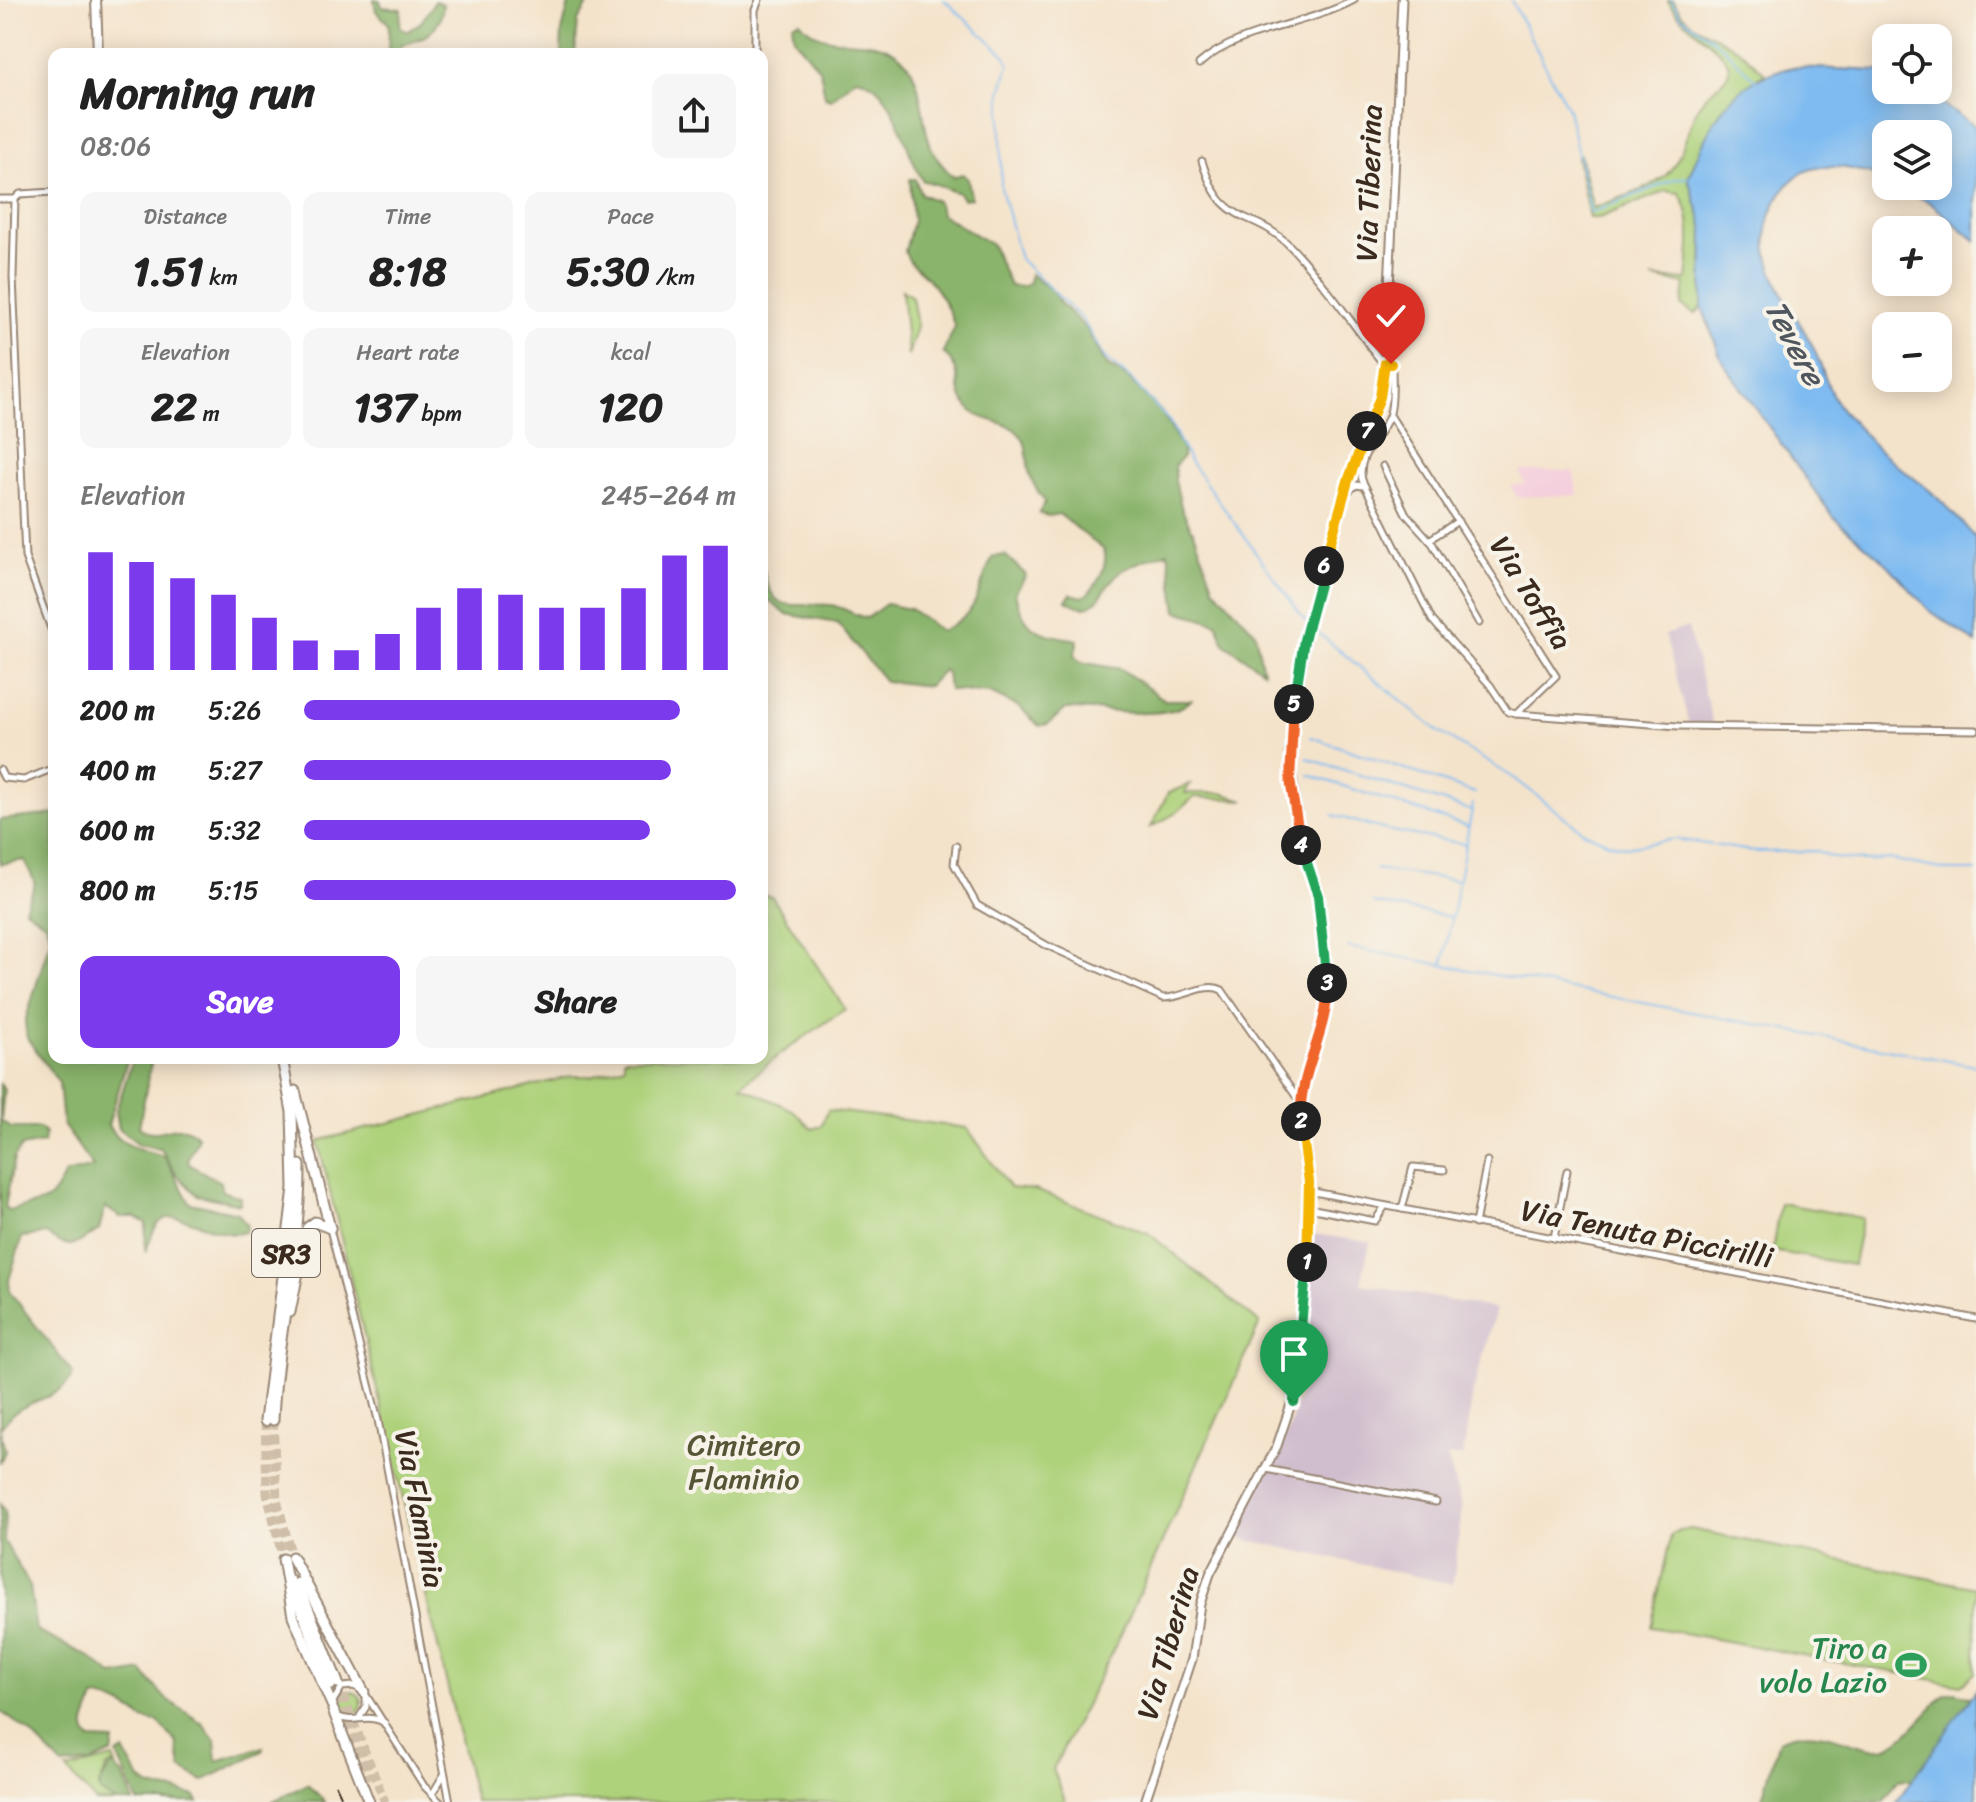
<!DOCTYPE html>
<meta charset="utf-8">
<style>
:root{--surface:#fff;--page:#f6f6f6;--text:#222;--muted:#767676;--accent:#7c3aed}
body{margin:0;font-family:Sriracha,sans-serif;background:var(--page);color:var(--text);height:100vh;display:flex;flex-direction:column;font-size:30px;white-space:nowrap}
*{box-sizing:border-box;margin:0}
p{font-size:26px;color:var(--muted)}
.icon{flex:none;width:44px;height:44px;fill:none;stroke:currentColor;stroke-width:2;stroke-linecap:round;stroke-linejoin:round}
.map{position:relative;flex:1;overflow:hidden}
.details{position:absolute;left:48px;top:48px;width:720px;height:1016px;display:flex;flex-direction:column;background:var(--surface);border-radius:16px;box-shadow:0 4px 20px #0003}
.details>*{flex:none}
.buttons{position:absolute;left:1872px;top:24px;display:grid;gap:16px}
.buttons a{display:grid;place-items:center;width:80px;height:80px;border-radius:16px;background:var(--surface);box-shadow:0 4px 20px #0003;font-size:40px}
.pin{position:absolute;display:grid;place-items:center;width:68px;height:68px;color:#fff;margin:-82px -34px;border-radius:50% 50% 50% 0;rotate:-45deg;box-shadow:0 0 8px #0007}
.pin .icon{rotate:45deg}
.km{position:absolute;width:40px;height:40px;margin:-20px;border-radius:50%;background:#222;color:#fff;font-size:22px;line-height:40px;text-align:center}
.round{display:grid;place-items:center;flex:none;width:84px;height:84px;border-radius:16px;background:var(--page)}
.overview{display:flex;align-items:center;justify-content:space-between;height:136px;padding:0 32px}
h1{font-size:44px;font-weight:800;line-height:60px}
.metrics{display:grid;grid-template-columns:repeat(3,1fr);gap:12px;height:136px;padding:8px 32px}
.metrics div{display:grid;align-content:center;border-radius:16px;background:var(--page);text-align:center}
.metrics b{font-size:40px;font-weight:800}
.metrics small{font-size:22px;font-weight:400}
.metrics p{font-size:22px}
.chart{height:224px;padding:16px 32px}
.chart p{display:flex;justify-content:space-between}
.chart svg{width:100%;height:144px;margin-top:8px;stroke:var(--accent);stroke-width:6}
.button{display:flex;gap:16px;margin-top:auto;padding:16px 32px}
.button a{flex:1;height:92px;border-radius:16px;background:var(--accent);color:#fff;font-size:32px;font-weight:800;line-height:92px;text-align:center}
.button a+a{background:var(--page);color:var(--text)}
ul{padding:0 32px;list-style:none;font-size:26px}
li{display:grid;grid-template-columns:128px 96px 1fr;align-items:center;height:60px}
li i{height:20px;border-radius:10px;background:var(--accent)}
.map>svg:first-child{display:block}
</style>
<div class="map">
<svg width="1976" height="1802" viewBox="0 0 1976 1802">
<rect width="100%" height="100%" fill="#f7f3e8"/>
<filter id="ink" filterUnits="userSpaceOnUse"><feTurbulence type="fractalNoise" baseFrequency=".0125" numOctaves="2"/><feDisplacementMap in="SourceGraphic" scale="16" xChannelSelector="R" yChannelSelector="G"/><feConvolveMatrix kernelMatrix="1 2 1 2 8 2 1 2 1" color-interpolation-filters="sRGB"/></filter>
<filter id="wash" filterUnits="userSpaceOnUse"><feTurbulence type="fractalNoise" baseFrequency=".006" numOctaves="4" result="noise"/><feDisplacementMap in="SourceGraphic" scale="32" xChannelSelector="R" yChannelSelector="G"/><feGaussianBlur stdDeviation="1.8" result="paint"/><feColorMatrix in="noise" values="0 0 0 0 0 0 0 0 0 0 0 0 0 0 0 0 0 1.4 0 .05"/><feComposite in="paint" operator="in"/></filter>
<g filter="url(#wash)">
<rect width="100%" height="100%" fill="#f4e3cb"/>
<polygon fill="#f4cfdd" points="1520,471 1573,471 1578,495 1517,497 1511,486 1525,484"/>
<g fill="#d0bdcd">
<polygon points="1688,627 1713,725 1689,724 1665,635"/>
<polygon points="1313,1234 1370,1242 1361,1284 1496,1309 1473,1392 1463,1456 1447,1456 1462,1508 1453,1584 1238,1538 1238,1529 1285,1439 1303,1384"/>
</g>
<g fill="#aed27c" stroke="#747e4d" stroke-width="2">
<path d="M1668,0H1673C1686,27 1708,32 1731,45C1743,51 1754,64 1765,73L1754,80L1688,178L1703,226L1702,307L1695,314L1682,306L1685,284L1652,278L1687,280C1690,253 1695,215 1679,193L1666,191L1599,218H1589L1577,157L1580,155L1593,208C1615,199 1649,191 1666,175C1687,155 1687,118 1705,97C1712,89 1729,80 1729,69C1727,47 1678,25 1668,0Z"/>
<polygon points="902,290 912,297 917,326 908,356"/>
<polygon points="1190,784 1185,793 1221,793 1245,800 1194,797 1176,813 1151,827 1168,793"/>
<polygon points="763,892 765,896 772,897 845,1009 783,1052 741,1086 793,1110 812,1129 821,1126 828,1110 967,1128 1010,1188 1035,1190 1148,1233 1260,1323 1122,1632 1053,1769 1066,1802 475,1802 318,1141 571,1076 591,1076 624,1066 624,1058 762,1058"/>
<polygon points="1780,1203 1862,1218 1853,1265 1772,1251"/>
<polygon points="1691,1529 1976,1588 1975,1673 1961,1685 1651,1627 1671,1535 1679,1530"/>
<circle cx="351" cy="1703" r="11"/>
<polygon points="113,1758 116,1765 107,1767 99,1785 100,1792 116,1802 96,1802 67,1770"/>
</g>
<g fill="#8ab46c" stroke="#626f45" stroke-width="2">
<path d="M374,0H380L382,7L401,9L400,27L407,32L422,21L435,1L443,4C442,29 425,39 402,45L398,54H388L389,24L376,11Z"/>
<polygon points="570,0 591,0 578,21 575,54 561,54 562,31"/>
<path d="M800,21C823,52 864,33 893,51C929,72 917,122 934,153C938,162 947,170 953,177L962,174L968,178L971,198L963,199L959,193C948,190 933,181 923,181C903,150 897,84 856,78L831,99L825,97L820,70L794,38L792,24Z"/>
<path d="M910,179H915L921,194L937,201L941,214L992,245L1010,286L1022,287L1029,283L1030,274L1052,290L1060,303L1086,328L1107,365L1128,378L1161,411L1183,448L1182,457L1175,466V481L1182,510L1195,535L1214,588L1255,632L1263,671L1224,643L1217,623L1177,611L1168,552C1153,557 1133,563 1120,572C1100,587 1099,622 1066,600L1071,594L1083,597C1096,589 1109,565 1104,550L1059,514L1048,516L1039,513L1045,502C1040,494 1032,484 1030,475C1025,458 1031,443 1015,430C1001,419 979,422 967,406C951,386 967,376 943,352L955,327C949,308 939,290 925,276C916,267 908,264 905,251L913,221Z"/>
<path d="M1005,555L1026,575L1015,593C1026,634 1039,633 1078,640L1074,656L1080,662L1121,669L1165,700H1191C1169,724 1098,707 1066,709L1048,724L1039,726L1019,707L990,693L949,690L947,673L943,670L928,686L885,681L837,623L786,614L762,595L763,569C774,619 793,601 831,605C844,607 854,616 867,618L886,604L910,609L941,631C984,611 974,592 993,557Z"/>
<path d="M54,814V1058H128L108,1125C118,1146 143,1150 164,1156L190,1203L238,1213L247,1226L245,1232C219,1242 178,1204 159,1223C152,1229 150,1243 145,1252L146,1223L135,1217H120L105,1207L99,1230C74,1246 71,1252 46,1234L22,1237L9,1280L10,1292L73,1374C61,1404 20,1395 0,1429L5,1451L0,1463V1084L4,1089L1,1121L11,1128H40L45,1133L43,1143L21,1147L14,1158L5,1207L9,1211C44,1198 46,1212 65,1174L93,1167L63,1125L59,1083L27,1038L25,1022L51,937L45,923L25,909C32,880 43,896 24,860L0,864V820Z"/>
<path d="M133,1058H152L139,1127C160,1143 179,1114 198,1137L188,1159L189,1164L220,1182L222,1191L240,1197V1204L197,1195L176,1174L161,1149L139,1144L119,1129L116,1111Z"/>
<path d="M0,1504L5,1512L4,1541L30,1586L36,1631L88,1656L113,1676L142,1671L165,1698L203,1724L215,1740L217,1761L263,1747L262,1751L203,1781L181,1768L177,1743L158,1722L142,1719C135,1710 105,1695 94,1698C91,1713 77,1728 91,1740L114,1741L112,1753L90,1763L63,1766L29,1732L0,1711Z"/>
<path d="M1955,1692L1972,1697L1912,1783L1907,1779L1898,1780L1883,1802H1761L1779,1740C1824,1718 1862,1758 1889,1746C1905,1740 1931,1707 1945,1694Z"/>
<path d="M124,1751C150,1802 148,1781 195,1796L198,1802H138L117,1755Z"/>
<polygon points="112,1764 124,1777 134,1802 116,1802 100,1792 99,1784"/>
<polygon points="308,1784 325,1802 271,1802"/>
</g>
<g fill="#7fbbf1" stroke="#5d7288" stroke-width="2">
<path d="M1793,67L1879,71L1886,74V90H1921L1976,127V241L1929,202L1898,186H1938V134H1886V180C1854,167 1809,156 1786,187C1742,243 1781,289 1810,341C1819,357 1823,375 1831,392C1839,410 1859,428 1873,444C1889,461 1911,475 1929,490C1946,505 1961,522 1976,538V643L1929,610L1888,565L1834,518L1722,361L1702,307L1703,226L1688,178C1712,121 1727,81 1793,67Z"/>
<polygon points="1976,1690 1976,1802 1896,1802"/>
</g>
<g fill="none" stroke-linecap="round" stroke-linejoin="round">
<g stroke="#7fbbf1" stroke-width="2">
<polyline points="944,0 1006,56 1009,65 1001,92 1001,188 1020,259 1083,320 1105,358 1131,379 1170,422 1189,460 1306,622"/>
<polyline points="1511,0 1568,109 1591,213 1675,179 1689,177"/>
<polyline points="1671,0 1681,16 1723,47 1756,81"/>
<polyline points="1311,627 1439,732 1514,778 1584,832 1606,842 1625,847 1675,839 1758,852 1817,851 1834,858 1866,861 1889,859 1951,871 1976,871"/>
<polyline points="1311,737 1475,793"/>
<polyline points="1307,758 1472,811"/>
<polyline points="1309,775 1469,827"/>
<polyline points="1333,815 1386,830 1465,844"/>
<polyline points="1375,869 1457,880"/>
<polyline points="1373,903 1451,917"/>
<polyline points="1348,947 1976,1066"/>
<polyline points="1443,964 1473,804"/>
</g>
</g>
</g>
<g filter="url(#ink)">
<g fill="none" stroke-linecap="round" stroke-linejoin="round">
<g stroke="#cfbea8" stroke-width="9" stroke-dasharray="9 4.5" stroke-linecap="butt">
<polyline points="273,1420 277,1500 292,1557"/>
<polyline points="265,1421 267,1493 283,1559"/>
<polyline points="338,1683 385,1802"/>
<polyline points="331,1685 369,1779"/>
</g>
<defs>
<g id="street">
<polyline points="755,54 755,10 759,0"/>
<path d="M1199,64C1240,28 1306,26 1354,0"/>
<path d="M1202,161C1223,231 1252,206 1292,248C1324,282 1352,323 1381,361L1392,365C1392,379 1394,404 1389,416C1381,438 1356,453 1362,480L1432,620L1490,685L1508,712L1516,714L1556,676L1390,415"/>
<polyline points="54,192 20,194 15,199 13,277 25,557 54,637"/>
<polyline points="0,199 15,199"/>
<polyline points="1383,466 1406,514 1432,543 1479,623"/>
<polyline points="1345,494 1356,485 1363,486"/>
<polyline points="1429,540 1458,521"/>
<polyline points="1516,714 1678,726 1976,730"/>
<polyline points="0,770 4,778 24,780 54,768"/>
<path d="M956,846L954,864L977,905L1046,945L1163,998C1182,999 1206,981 1222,990L1300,1102"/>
<polyline points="1309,1191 1976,1319"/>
<polyline points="1309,1208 1375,1221 1385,1206"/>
<polyline points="1402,1209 1413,1167 1444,1170"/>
<polyline points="1475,1224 1487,1161"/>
<polyline points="330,1229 378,1420 450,1802"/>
<polyline points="1554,1238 1567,1171"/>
<polyline points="1266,1469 1436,1502"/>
<polyline points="332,1703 342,1687 354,1686 364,1692 424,1786 440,1802"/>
<path d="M337,1716C353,1725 367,1712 385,1723"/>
<polyline points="360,1716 366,1707 366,1696"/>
<polyline points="434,1791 443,1776"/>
</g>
<polyline id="secondary" points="1145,1802 1192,1659 1200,1604 1210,1574 1277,1446 1297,1386 1309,1230 1309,1182 1300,1102 1328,998 1318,896 1301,843 1289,753 1307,629 1348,481 1375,415 1385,377 1402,0"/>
<polyline id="primary" points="96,0 98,54"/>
<g id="highway">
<polyline points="295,1091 330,1228"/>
<polyline points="290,1312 307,1228 315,1222 330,1228"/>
<path d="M273,1420C276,1335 301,1251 300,1165"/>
<polyline points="265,1421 294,1188 292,1112 282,1058"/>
<polyline points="292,1557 364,1692"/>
<polyline points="283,1559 293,1616 332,1705"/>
<polyline points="290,1581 331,1685"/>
<polyline points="298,1583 338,1683"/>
<polyline points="333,1710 369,1802"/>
</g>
</defs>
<use href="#street" stroke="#988674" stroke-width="9"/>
<use href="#secondary" stroke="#988674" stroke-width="11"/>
<use href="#primary" stroke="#988674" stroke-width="12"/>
<use href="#highway" stroke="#988674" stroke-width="13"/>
<use href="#street" stroke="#fff" stroke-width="5"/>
<use href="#secondary" stroke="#fff" stroke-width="7"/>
<use href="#primary" stroke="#fff" stroke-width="8"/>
<use href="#highway" stroke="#fff" stroke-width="9"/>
<polyline stroke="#3b2a1e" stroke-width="2" stroke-dasharray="12 6" stroke-linecap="butt" points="336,1785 344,1802"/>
</g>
</g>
<g fill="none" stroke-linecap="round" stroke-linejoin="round" filter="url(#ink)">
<defs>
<polyline id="split-1" points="1294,1402 1307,1262"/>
<polyline id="split-2" points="1301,1121 1309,1182 1307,1262"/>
<path id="split-3" d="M1301,1121C1297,1073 1330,1031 1327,983"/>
<polyline id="split-4" points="1301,845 1318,896 1327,983"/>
<polyline id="split-5" points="1294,704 1290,780 1301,845"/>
<polyline id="split-6" points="1294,704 1304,640 1324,566"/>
<polyline id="split-7" points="1324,566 1348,481 1367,431"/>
<polyline id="split-8" points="1367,431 1380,397 1385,363 1391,364"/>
</defs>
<use href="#split-1" stroke="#fff" stroke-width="16"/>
<use href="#split-2" stroke="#fff" stroke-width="16"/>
<use href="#split-3" stroke="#fff" stroke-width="16"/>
<use href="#split-4" stroke="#fff" stroke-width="16"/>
<use href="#split-5" stroke="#fff" stroke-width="16"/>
<use href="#split-6" stroke="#fff" stroke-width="16"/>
<use href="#split-7" stroke="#fff" stroke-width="16"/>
<use href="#split-8" stroke="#fff" stroke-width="16"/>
<use href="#split-1" stroke="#22a559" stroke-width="10"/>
<use href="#split-2" stroke="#f5b400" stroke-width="10"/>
<use href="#split-3" stroke="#f0652b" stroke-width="10"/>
<use href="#split-4" stroke="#22a559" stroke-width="10"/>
<use href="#split-5" stroke="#f0652b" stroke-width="10"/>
<use href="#split-6" stroke="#22a559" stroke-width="10"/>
<use href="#split-7" stroke="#f5b400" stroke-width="10"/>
<use href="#split-8" stroke="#f5b400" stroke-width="10"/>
</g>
<defs>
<symbol id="stadium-bare" viewBox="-9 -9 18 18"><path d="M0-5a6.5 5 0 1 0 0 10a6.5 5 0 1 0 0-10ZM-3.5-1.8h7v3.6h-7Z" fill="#2e9e5b" stroke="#f7f3e8" stroke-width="2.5" paint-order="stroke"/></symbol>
</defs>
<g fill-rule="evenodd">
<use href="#stadium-bare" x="1889" y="1643" width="44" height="44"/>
</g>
<g text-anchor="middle" stroke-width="8" stroke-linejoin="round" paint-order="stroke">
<rect fill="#f7f3e8" stroke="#73665b" stroke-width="2" x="252" y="1229" width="68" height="48" rx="6"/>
<g font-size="28" font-weight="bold" fill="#3b2a1e">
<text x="286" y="1263">SR3</text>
</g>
<g font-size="30" fill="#3b2a1e" stroke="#f7f3e8">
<text transform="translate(1369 183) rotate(-88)" y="10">Via Tiberina</text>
<text transform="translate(1531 593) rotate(58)" y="10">Via Toffia</text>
<text transform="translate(1647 1234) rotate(11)" y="10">Via Tenuta Piccirilli</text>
<text transform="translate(420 1509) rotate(79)" y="10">Via Flaminia</text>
<text transform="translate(1168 1643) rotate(-74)" y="10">Via Tiberina</text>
</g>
<g font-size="30" fill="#585436" stroke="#f7f3e8">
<text x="744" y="1455">Cimitero<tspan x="744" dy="34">Flaminio</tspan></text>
</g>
<g font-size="30" fill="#27864d" stroke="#f7f3e8" text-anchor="end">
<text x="1887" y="1658">Tiro a<tspan x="1887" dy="34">volo Lazio</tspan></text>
</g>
<g font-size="32" font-style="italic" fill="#4f565d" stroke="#f7f3e8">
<text transform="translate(1795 342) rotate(62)" y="11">Tevere</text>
</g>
</g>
</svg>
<div class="buttons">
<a><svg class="icon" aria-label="locate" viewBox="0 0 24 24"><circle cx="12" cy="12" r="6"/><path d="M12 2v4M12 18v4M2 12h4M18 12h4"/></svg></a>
<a><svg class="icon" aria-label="layers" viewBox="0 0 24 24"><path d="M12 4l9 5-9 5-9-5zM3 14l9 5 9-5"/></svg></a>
<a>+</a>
<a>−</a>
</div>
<div class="pin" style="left:1294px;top:1402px;background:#1e9e55"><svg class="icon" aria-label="arrive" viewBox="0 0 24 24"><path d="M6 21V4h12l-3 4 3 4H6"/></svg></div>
<div class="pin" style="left:1391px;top:364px;background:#d93025"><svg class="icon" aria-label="check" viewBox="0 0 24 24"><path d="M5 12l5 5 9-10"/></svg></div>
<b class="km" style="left:1307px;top:1262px">1</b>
<b class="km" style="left:1301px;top:1121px">2</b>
<b class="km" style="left:1327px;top:983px">3</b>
<b class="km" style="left:1301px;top:845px">4</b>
<b class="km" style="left:1294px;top:704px">5</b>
<b class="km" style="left:1324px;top:566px">6</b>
<b class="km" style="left:1367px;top:431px">7</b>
<section class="details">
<div class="overview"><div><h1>Morning run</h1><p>08:06</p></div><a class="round"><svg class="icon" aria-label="share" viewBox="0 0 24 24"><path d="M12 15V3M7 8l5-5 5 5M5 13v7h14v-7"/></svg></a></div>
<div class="metrics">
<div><p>Distance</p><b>1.51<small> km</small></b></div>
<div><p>Time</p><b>8:18</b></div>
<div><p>Pace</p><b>5:30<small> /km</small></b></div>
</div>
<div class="metrics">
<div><p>Elevation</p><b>22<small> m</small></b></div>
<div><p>Heart rate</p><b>137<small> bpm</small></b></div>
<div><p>kcal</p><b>120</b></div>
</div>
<div class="chart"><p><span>Elevation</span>245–264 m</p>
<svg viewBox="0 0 160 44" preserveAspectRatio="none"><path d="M5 44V8M15 44V11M25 44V16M35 44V21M45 44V28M55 44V35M65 44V38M75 44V33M85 44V25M95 44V19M105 44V21M115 44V25M125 44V25M135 44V19M145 44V9M155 44V6"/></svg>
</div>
<ul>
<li><b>200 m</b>5:26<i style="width:87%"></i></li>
<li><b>400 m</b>5:27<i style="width:85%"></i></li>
<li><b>600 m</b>5:32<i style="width:80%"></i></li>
<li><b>800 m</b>5:15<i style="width:100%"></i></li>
</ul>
<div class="button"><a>Save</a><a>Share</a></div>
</section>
</div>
